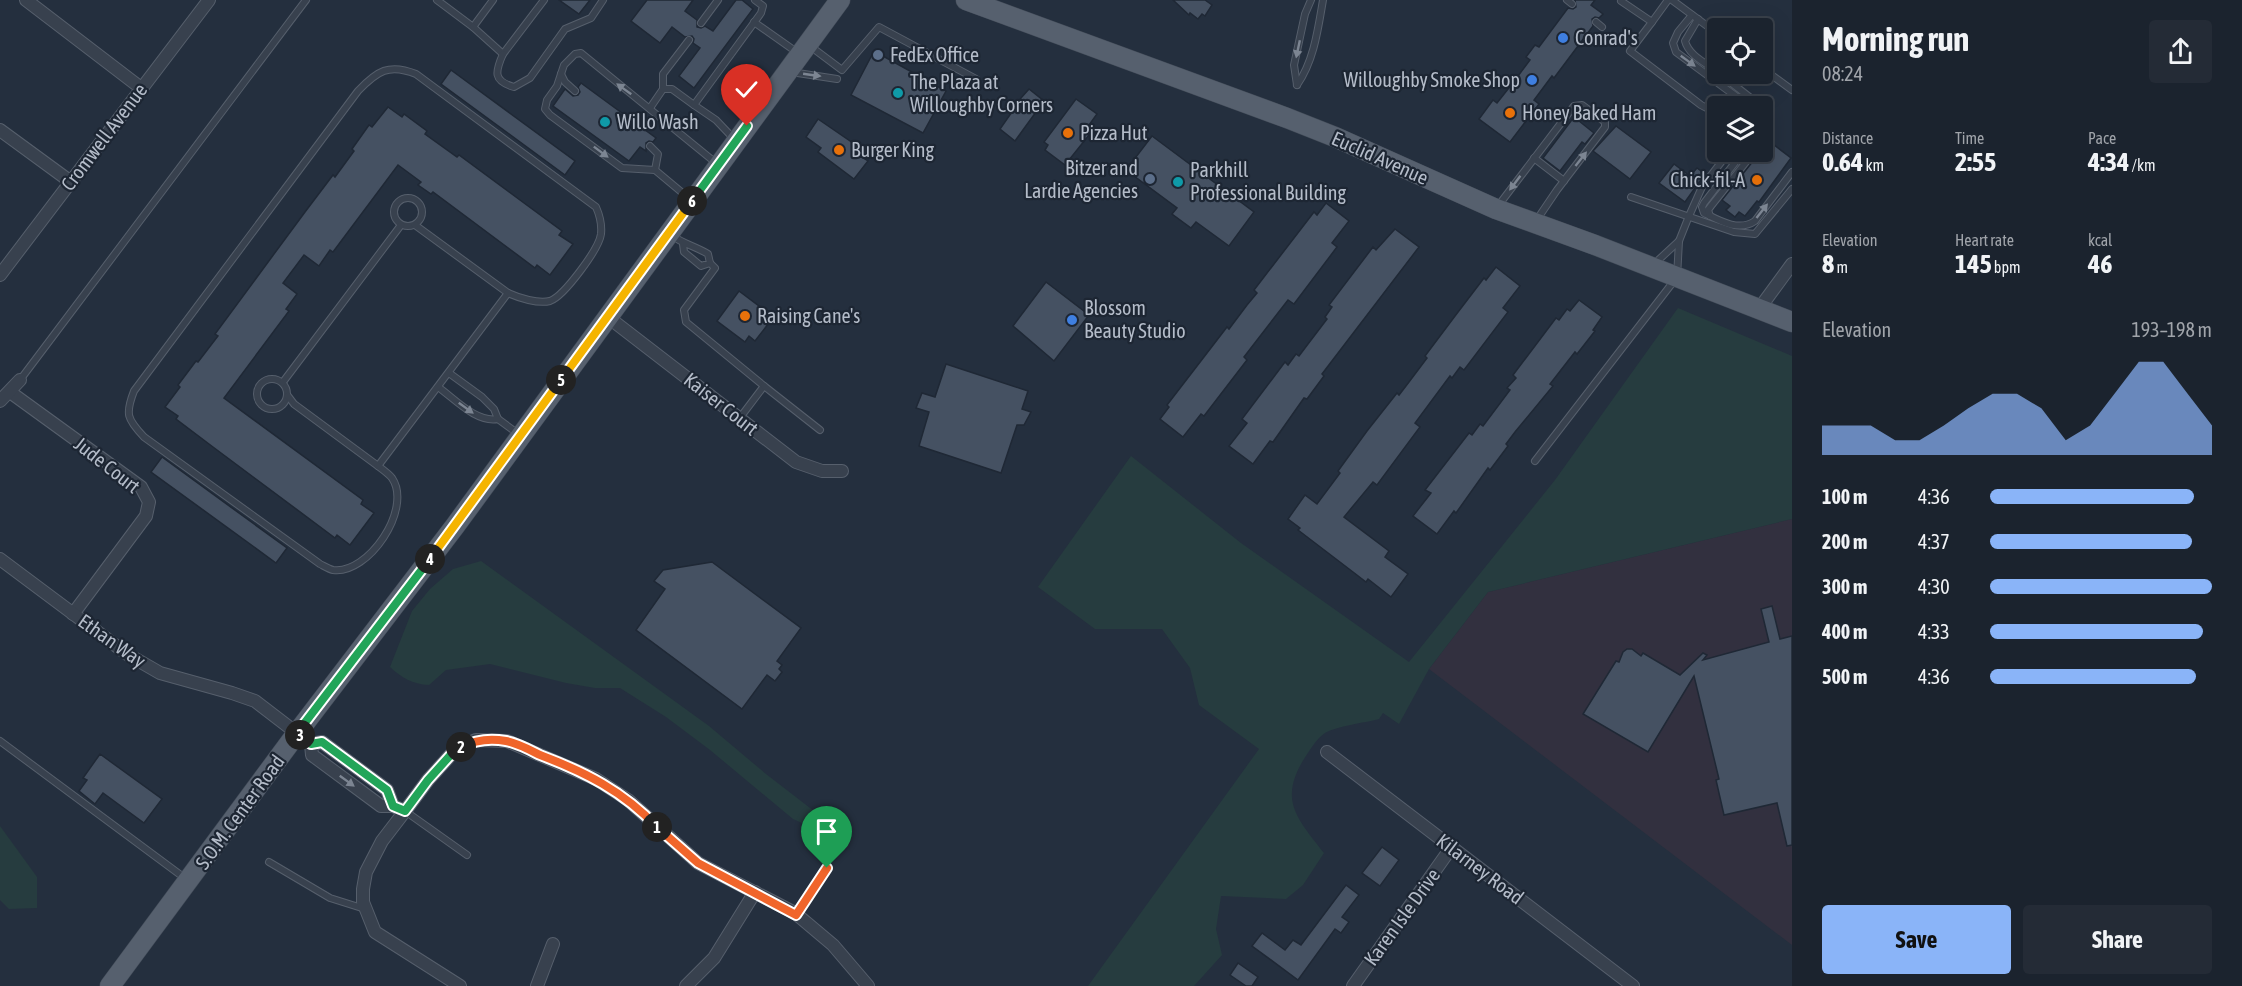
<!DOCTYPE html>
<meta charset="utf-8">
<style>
:root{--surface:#1b232e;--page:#242b36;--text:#f1f3f6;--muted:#a0a4aa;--line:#39404a;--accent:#8ab4f8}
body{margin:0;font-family:"Asap Condensed",sans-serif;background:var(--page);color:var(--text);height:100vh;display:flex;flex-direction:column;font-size:22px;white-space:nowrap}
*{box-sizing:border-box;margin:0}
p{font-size:20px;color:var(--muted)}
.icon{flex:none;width:33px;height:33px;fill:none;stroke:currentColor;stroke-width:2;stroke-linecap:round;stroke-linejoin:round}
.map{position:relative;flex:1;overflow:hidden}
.side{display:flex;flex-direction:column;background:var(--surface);width:450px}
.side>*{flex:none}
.controls{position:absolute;left:1707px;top:18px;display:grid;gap:12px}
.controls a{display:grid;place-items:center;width:66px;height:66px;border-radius:6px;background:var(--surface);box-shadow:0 6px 24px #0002,0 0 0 2px var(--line);font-size:30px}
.pin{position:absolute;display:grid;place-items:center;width:51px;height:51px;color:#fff;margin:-62px -26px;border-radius:50% 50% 50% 0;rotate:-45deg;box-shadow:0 0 6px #0007}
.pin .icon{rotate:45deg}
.km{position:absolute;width:30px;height:30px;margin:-15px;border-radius:50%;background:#222;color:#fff;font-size:16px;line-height:30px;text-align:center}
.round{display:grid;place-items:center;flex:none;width:63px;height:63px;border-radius:6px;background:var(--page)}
.overview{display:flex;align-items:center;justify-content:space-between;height:102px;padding:0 30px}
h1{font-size:33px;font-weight:700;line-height:45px}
.figures{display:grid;grid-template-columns:repeat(3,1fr);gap:9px;height:102px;padding:6px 30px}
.figures div{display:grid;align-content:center}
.figures b{font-size:26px;font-weight:700}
.figures small{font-size:16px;font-weight:400}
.figures p{font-size:16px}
.chart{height:168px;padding:12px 30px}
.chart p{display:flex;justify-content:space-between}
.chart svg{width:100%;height:108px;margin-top:6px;fill:var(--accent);opacity:.7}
.button{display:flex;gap:12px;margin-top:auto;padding:12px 30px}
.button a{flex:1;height:69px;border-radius:6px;background:var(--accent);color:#111;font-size:24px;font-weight:700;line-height:69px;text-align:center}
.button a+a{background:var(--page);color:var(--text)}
ul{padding:0 30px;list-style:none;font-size:20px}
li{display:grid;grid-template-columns:96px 72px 1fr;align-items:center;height:45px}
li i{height:15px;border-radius:8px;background:var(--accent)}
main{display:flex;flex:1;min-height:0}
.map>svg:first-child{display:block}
</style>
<main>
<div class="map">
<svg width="1792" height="986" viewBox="0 0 1792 986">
<rect width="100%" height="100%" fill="#242f3e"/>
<polygon fill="#32303f" points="1792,519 1792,945 1429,669 1488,592"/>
<g fill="#263c3f">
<path d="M1678,308L1792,356V519L1488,592L1429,669L1399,724L1383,713L1379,719C1364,723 1337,726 1325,733C1316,739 1310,750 1304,759C1278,801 1298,819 1324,853L1303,885L1286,899L1221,896L1216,929L1222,955L1194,986H1088L1259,749L1199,705L1190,668L1162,629H1095L1038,587L1131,456L1241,543L1409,662L1555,480Z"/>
<path d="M481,561L709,726L766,774L849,838L840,840L793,819L710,750L666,717L620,688H595L566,683L490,664L446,670L429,685C412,684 402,678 390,667L412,611L430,589L453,569Z"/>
<polygon points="0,826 37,877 37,908 9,909 0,900"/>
</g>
<g fill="#455162" stroke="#1f2835" stroke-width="1.5">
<polygon points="559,0 590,0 579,14"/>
<polygon points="647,0 693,0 685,11 697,20 697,27 701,28 705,26 713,31 736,0 742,0 753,9 694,88 679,76 700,48 693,43 694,39 692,36 685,37 672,27 660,43 631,21"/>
<polygon points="1173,0 1205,0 1212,5 1205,16 1202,14 1198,19 1190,13 1189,15"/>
<polygon points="1575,0 1595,0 1591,5 1603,14 1599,18 1595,17 1592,19 1593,26 1554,78 1552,76 1534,100 1539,104 1510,142 1479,119 1493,100 1497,103 1512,84 1530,60 1526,57 1535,45 1539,47 1568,8 1573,9 1576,7"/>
<polygon points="874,51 946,91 923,133 851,95"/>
<polygon points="451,70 575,161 565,175 441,84"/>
<polygon points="581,83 656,138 653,142 649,141 646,143 646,151 640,147 629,161 553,106 565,89 573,96 578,95 580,92 578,87"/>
<polygon points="1029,89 1044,101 1015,141 1000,129 1014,109 1012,108"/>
<polygon points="1076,99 1097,114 1084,132 1089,135 1065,165 1045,150 1048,145 1044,142"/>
<polygon points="388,107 402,117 404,114 427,131 425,134 457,157 459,155 524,203 562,231 559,235 573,244 550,275 537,265 535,268 433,192 431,194 418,185 421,182 398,165 333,252 330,250 319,266 304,255 283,283 297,294 286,309 289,311 224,398 363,500 361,504 374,513 350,545 337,535 335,538 213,447 176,419 178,416 165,407 180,387 178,385 196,361 198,362 218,336 215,334 305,212 333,175 335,177 354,151 352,149 369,125 372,127"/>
<polygon points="1574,117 1594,133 1585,144 1582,142 1560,171 1543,158"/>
<polygon points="818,119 866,152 862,157 868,161 854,179 818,152 821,148 806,137"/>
<polygon points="1616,126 1651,152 1630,179 1593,151"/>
<polygon points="1152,136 1254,212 1229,246 1196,222 1191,228 1172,214 1177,208 1126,170"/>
<polygon points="1769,141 1791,158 1759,202 1757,201 1745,216 1739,212 1735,217 1726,210 1730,206 1722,200"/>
<polygon points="1674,164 1690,176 1697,168 1705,174 1685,202 1659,183"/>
<polygon points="1326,203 1349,221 1332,243 1337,247 1294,304 1288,300 1244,357 1247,360 1204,416 1201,414 1183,437 1160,419 1169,407 1167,405 1227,327 1229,329 1247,305 1257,293 1254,290 1314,212 1317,215"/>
<polygon points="1395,229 1419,247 1322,374 1324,376 1307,399 1304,398 1273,442 1270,441 1253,464 1229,446 1247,423 1242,419 1285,362 1288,365 1296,354 1299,356 1308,344 1327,319 1325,317 1332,307 1329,305 1373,247 1376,250"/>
<polygon points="1496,267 1520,286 1503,308 1508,312 1464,370 1460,367 1452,378 1450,376 1415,423 1420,427 1377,485 1373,482 1344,517 1389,551 1385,557 1408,574 1391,597 1368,579 1366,582 1353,572 1298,530 1300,528 1288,519 1305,495 1317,504 1340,473 1338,471 1367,431 1397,393 1399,395 1409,382 1427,358 1425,356 1455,316 1484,278 1486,280"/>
<polygon points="1046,282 1089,315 1054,361 1013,326"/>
<polygon points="739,291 767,312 766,314 772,319 755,341 749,336 745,342 717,321"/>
<polygon points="1579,300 1602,317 1593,330 1595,331 1577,354 1575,352 1550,384 1553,386 1515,432 1506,444 1508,446 1490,470 1488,468 1456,513 1454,511 1437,534 1413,516 1431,493 1425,490 1469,433 1472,435 1480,424 1483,426 1510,390 1507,388 1516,378 1513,375 1556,318 1559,320 1567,309 1570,311"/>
<polygon points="946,364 1028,391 1022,409 1031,412 1024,425 1017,425 1001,473 919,446 929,412 916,408 922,393 935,397"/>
<polygon points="162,457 287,548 276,563 151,472"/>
<polygon points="712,562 801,628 777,661 782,665 779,669 782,672 775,681 767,675 742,709 636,630 665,589 654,581 663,570"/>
<polygon points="1772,606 1780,639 1792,636 1792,845 1787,846 1777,803 1724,815 1716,780 1719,779 1694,676 1648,752 1583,714 1616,661 1619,662 1623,652 1627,649 1632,649 1641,656 1643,653 1680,675 1703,653 1707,655 1703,660 1769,642 1761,609"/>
<polygon points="100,754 162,799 144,823 103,793 95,804 79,791 87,780 83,778"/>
<polygon points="1382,847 1399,860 1380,886 1362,873"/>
<polygon points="1346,885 1359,895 1342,917 1349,922 1341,933 1335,929 1298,980 1252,946 1262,933 1285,950 1293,940 1301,945"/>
<polygon points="1238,963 1258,977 1252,986 1246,986 1230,975"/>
</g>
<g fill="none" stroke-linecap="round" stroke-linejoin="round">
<defs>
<g id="service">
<polyline points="437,0 473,27 493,0"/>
<polyline points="1567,0 1572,4"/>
<polyline points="1672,0 1718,34"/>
<polyline points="1621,1 1652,22 1630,51 1701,105 1718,114"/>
<polyline points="1692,15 1678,32 1673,43 1676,52 1749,106"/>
<path d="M1698,19L1685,41C1689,56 1706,63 1718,72"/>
<polyline points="754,22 798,53"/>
<polyline points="1596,22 1602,27"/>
<polyline points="1652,22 1668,0"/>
<polyline points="701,23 718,0"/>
<polyline points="473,27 503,54 544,0"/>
<polyline points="810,46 842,70 879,27 976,79"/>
<path d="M503,54C495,72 493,81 514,87L530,78L565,29L591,18L603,0"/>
<polyline points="1762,68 1792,90"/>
<polyline points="791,72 837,79"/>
<polyline points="561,74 565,82 575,91"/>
<polyline points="1720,74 1761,106"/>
<path d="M1297,85C1314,61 1318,29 1323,0"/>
<polyline points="1297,85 1294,65 1305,14 1311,0"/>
<polyline points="663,89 663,74 689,40"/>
<polyline points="650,108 663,89 672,89 694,105"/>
<polyline points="1762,108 1771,117 1771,124 1762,139"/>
<polyline points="735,140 716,120 694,105 761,13 763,6 755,0"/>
<polyline points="650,146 658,154 655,170"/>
<path d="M1743,152L1704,203L1702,207L1704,213C1720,221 1739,232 1755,221L1792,172"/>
<polyline points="1534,158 1564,181"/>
<polyline points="1631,197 1734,232 1755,234 1792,189"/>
<circle cx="408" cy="212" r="14"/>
<polyline points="691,200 655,170 622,168 550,115 545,109 547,100 557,86 564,65 575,54 581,53 716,163"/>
<polyline points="1498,206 1574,106 1582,105 1605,122 1605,127 1557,190 1536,221"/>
<polyline points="1710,216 1708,210 1711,206 1754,152"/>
<path d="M671,235C683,244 695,246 708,254L710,263L701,266L684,252L683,244"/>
<polyline points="710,263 715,268 684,310 686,322 764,386 739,419"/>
<polyline points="1653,265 1679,241"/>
<polyline points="449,373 482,397 494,409 498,419 517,433"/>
<circle cx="272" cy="394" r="15"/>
<polyline points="20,380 306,0"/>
<polyline points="283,382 401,225"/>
<polyline points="764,386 820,430"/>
<path d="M438,387C455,399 476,423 498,419"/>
<polyline points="288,396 294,404 378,466 508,293 415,225"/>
<polyline points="1535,461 1677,277 1679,241 1689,216 1702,187 1729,152"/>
<path d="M378,466C382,469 389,474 392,478C413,509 368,575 333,570C329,569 324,566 320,564L144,437C127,419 125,414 134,391L358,91C377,71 389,63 416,74L596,207C600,216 602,224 601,234C599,249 564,296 550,301C538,304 519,298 508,293"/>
<polyline points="0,741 186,879"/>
<polyline points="405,811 467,855"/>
<polyline points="269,862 330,898 365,909"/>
<polyline points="796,915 827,868"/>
</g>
<g id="minor">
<polyline points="26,0 141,88"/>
<polyline points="0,130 71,182"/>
<polyline points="0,275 209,0"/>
<polyline points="1759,309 1792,264"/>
<polyline points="608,317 796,462 822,471 842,471"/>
<polyline points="10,392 141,487 149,502 146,516 73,614"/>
<polyline points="0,401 20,380"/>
<polyline points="0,559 127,654 160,673 232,693 255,701 311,744 312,755 381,806 393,806 405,811 428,780 456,749 476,740 507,741 596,779 628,800 698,863 795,913 833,945 868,986"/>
<polyline points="311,744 322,742 387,790 393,806"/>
<polyline points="1327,752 1633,986"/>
<polyline points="405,811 382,841 366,872 363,889 363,902 375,932 460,986"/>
<polyline points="537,986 553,944"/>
<polyline points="686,986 714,958 755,892"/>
<polyline points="1353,986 1451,848"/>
</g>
<g id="primary">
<polyline points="966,0 1287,118 1335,137 1496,209 1595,245 1792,322"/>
<polyline points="110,986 297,733 455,526 840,0"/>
</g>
</defs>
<use href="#service" stroke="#565f6c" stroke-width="8"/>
<use href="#minor" stroke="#565f6c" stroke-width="14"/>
<use href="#primary" stroke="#414a57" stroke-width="21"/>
<use href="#service" stroke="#38414e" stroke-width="6"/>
<use href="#minor" stroke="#38414e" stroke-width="12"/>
<use href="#primary" stroke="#56606e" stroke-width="20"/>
</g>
<defs><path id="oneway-solid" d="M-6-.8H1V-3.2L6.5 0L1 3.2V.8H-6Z" transform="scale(1.5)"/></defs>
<g fill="#7c8592">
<use href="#oneway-solid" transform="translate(1298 49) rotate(102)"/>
<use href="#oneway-solid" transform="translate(1688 61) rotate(36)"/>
<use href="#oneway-solid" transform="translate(812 75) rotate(8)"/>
<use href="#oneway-solid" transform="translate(624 89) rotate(-144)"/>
<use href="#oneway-solid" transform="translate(601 152) rotate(37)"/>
<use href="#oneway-solid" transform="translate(1581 159) rotate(-52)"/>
<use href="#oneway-solid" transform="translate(1515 183) rotate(127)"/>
<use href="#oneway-solid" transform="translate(1762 211) rotate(-52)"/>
<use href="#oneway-solid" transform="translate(466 408) rotate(36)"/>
<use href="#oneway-solid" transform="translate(347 781) rotate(36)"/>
</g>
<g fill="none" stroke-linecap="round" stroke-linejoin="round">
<defs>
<polyline id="split-1" points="657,827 698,863 796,915 827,868"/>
<path id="split-2" d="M461,747C475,740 490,738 506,741C517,743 530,750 540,755C585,772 623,791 657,827"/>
<polyline id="split-3" points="300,735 311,744 322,742 387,790 393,806 405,811 428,780 456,749 461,747"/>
<polyline id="split-4" points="300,735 297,733 430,559"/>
<polyline id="split-5" points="430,559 561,380"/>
<polyline id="split-6" points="561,380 692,201"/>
<polyline id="split-7" points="692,201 747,126"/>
</defs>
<use href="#split-1" stroke="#fff" stroke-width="12"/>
<use href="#split-2" stroke="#fff" stroke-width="12"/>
<use href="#split-3" stroke="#fff" stroke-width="12"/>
<use href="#split-4" stroke="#fff" stroke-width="12"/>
<use href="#split-5" stroke="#fff" stroke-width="12"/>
<use href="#split-6" stroke="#fff" stroke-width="12"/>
<use href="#split-7" stroke="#fff" stroke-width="12"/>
<use href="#split-1" stroke="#f0652b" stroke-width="8"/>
<use href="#split-2" stroke="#f0652b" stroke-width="8"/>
<use href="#split-3" stroke="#22a559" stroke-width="8"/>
<use href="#split-4" stroke="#22a559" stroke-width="8"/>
<use href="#split-5" stroke="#f5b400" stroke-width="8"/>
<use href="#split-6" stroke="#f5b400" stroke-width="8"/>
<use href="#split-7" stroke="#22a559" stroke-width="8"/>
</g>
<g fill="#3f7fe0" stroke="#1d2633" stroke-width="2">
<circle cx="1563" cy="38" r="6"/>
<circle cx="1532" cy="80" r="6"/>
<circle cx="1072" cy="320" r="6"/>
</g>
<g fill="#5c6f8a" stroke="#1d2633" stroke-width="2">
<circle cx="878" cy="55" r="6"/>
<circle cx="1150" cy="179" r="6"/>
</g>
<g fill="#0f9aa8" stroke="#1d2633" stroke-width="2">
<circle cx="898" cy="93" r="6"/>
<circle cx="605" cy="122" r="6"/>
<circle cx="1178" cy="182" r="6"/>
</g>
<g fill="#e8710a" stroke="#1d2633" stroke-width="2">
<circle cx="1510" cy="113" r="6"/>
<circle cx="1068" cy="133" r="6"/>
<circle cx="839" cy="150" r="6"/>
<circle cx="1757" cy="180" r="6"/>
<circle cx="745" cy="316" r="6"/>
</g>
<g text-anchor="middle" stroke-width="4.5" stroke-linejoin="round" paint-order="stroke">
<g font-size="20" fill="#b4bcc9" stroke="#1d2633" text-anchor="start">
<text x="1575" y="45">Conrad's</text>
<text x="890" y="62">FedEx Office</text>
<text x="1520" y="87" text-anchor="end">Willoughby Smoke Shop</text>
<text x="910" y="89">The Plaza at<tspan x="910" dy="23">Willoughby Corners</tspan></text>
<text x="1522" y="120">Honey Baked Ham</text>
<text x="617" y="129">Willo Wash</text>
<text x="1080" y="140">Pizza Hut</text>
<text x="851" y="157">Burger King</text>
<text x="1138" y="175" text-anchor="end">Bitzer and<tspan x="1138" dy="23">Lardie Agencies</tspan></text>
<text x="1190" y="177">Parkhill<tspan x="1190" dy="23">Professional Building</tspan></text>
<text x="1745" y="187" text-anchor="end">Chick-fil-A</text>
<text x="1084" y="315">Blossom<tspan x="1084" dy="23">Beauty Studio</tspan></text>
<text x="757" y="323">Raising Cane's</text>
</g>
<g font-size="20" fill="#b4bcc9" stroke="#1d2633">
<text transform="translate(104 137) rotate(-53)" y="7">Cromwell Avenue</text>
<text transform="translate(1380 158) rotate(24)" y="7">Euclid Avenue</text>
<text transform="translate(721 404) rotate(38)" y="7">Kaiser Court</text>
<text transform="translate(107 465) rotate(38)" y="7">Jude Court</text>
<text transform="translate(112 641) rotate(35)" y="7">Ethan Way</text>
<text transform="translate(240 812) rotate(-54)" y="7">S.O.M. Center Road</text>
<text transform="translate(1480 869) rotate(37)" y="7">Kilarney Road</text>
<text transform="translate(1402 917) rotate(-54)" y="7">Karen Isle Drive</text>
</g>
</g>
</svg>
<div class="controls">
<a><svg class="icon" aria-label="locate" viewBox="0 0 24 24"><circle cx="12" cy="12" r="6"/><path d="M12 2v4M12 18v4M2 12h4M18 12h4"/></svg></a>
<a><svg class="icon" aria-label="layers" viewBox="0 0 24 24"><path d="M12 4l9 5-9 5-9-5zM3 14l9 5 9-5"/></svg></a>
</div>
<div class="pin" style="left:827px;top:868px;background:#1e9e55"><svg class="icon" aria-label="arrive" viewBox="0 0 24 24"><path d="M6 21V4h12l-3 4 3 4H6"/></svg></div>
<div class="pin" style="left:747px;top:126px;background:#d93025"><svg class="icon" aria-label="check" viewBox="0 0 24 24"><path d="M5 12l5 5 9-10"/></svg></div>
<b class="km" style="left:657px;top:827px">1</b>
<b class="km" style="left:461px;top:747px">2</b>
<b class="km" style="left:300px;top:735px">3</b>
<b class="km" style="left:430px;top:559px">4</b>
<b class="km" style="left:561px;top:380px">5</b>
<b class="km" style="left:692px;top:201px">6</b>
</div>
<section class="side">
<div class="overview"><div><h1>Morning run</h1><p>08:24</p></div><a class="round"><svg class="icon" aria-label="share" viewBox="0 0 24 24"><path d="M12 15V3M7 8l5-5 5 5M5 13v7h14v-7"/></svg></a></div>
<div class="figures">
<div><p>Distance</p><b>0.64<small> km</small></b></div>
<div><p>Time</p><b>2:55</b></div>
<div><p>Pace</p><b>4:34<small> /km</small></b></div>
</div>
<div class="figures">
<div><p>Elevation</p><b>8<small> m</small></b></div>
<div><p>Heart rate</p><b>145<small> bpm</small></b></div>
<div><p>kcal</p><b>46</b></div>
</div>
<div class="chart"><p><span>Elevation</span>193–198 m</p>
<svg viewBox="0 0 160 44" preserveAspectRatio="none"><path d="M0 44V32L10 32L20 32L30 38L40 38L50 32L60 25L70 19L80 19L90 25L100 38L110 32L120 19L130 6L140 6L150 19L160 32V44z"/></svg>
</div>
<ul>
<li><b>100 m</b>4:36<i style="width:92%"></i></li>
<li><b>200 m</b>4:37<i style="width:91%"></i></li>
<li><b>300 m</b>4:30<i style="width:100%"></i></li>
<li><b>400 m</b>4:33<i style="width:96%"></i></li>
<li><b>500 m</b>4:36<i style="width:93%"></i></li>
</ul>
<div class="button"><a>Save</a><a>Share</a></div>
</section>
</main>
